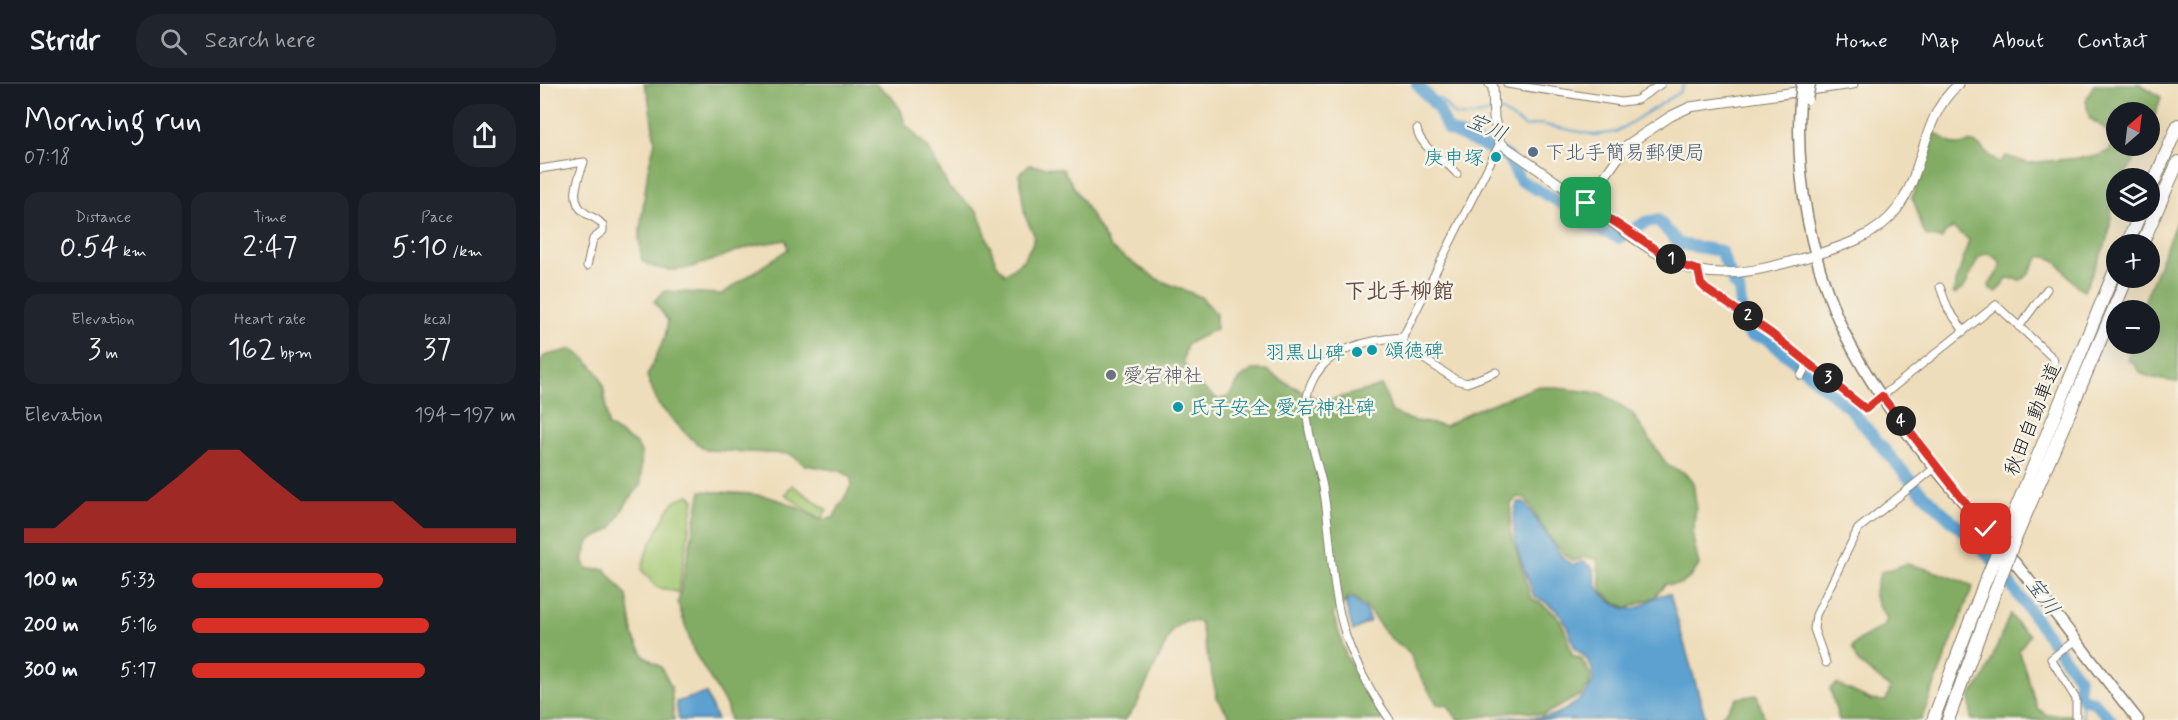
<!DOCTYPE html>
<meta charset="utf-8">
<style>
:root{--surface:#171b24;--page:#20242c;--text:#f1f3f6;--muted:#9ea1a6;--line:#363941;--accent:#d93025}
body{margin:0;font-family:Mynerve,"Klee One",sans-serif;background:var(--page);color:var(--text);height:100vh;display:flex;flex-direction:column;font-size:22px;white-space:nowrap}
*{box-sizing:border-box;margin:0}
p{font-size:20px;color:var(--muted)}
.icon{flex:none;width:33px;height:33px;fill:none;stroke:currentColor;stroke-width:2;stroke-linecap:round;stroke-linejoin:round}
.map{position:relative;flex:1;overflow:hidden}
.drawer{display:flex;flex-direction:column;background:var(--surface);width:540px}
.drawer>*{flex:none}
.needle{width:39px;rotate:28deg}
.buttons{position:absolute;left:1566px;top:18px;display:grid;gap:12px}
.buttons a{display:grid;place-items:center;width:54px;height:54px;border-radius:50%;background:var(--surface);box-shadow:0 6px 24px #0002;font-size:30px}
.pin{position:absolute;display:grid;place-items:center;width:51px;height:51px;color:#fff;margin:-26px;border-radius:12px;box-shadow:0 3px 9px #0006}
.km{position:absolute;width:30px;height:30px;margin:-15px;border-radius:50%;background:#222;color:#fff;font-size:16px;line-height:30px;text-align:center}
.round{display:grid;place-items:center;flex:none;width:63px;height:63px;border-radius:24px;background:var(--page)}
.overview{display:flex;align-items:center;justify-content:space-between;height:102px;padding:0 24px}
h1{font-size:33px;font-weight:600;line-height:45px}
.stats{display:grid;grid-template-columns:repeat(3,1fr);gap:9px;height:102px;padding:6px 24px}
.stats div{display:grid;align-content:center;border-radius:15px;background:var(--page);text-align:center}
.stats b{font-size:30px;font-weight:600}
.stats small{font-size:16px;font-weight:400}
.stats p{font-size:16px}
.chart{height:168px;padding:12px 24px}
.chart p{display:flex;justify-content:space-between}
.chart svg{width:100%;height:108px;margin-top:6px;fill:var(--accent);opacity:.7}
ul{padding:0 24px;list-style:none;font-size:20px}
li{display:grid;grid-template-columns:96px 72px 1fr;align-items:center;height:45px}
li i{height:15px;border-radius:8px;background:var(--accent)}
header{display:flex;align-items:center;gap:36px;box-sizing:border-box;height:84px;padding:0 30px;background:var(--surface);border-bottom:2px solid var(--line)}
header strong{font-size:28px}
nav{display:flex;gap:33px;margin-inline-start:auto;font-size:21px}
.search{width:420px;height:54px;background:var(--page);display:flex;align-items:center;gap:15px;box-sizing:border-box;padding:0 21px;border-radius:24px;color:var(--muted);font-size:22px}
main{display:flex;flex:1;min-height:0}
.map>svg:first-child{display:block}
</style>
<header>
<strong>Stridr</strong>
<div class="search"><svg class="icon" aria-label="search" viewBox="0 0 24 24"><circle cx="10" cy="10" r="6"/><path d="M15 15l6 6"/></svg>Search here</div>
<nav><a>Home</a><a>Map</a><a>About</a><a>Contact</a></nav>
</header>
<main>
<section class="drawer">
<div class="overview"><div><h1>Morning run</h1><p>07:18</p></div><a class="round"><svg class="icon" aria-label="share" viewBox="0 0 24 24"><path d="M12 15V3M7 8l5-5 5 5M5 13v7h14v-7"/></svg></a></div>
<div class="stats">
<div><p>Distance</p><b>0.54<small> km</small></b></div>
<div><p>Time</p><b>2:47</b></div>
<div><p>Pace</p><b>5:10<small> /km</small></b></div>
</div>
<div class="stats">
<div><p>Elevation</p><b>3<small> m</small></b></div>
<div><p>Heart rate</p><b>162<small> bpm</small></b></div>
<div><p>kcal</p><b>37</b></div>
</div>
<div class="chart"><p><span>Elevation</span>194–197 m</p>
<svg viewBox="0 0 160 44" preserveAspectRatio="none"><path d="M0 44V38L10 38L20 27L30 27L40 27L50 17L60 6L70 6L80 17L90 27L100 27L110 27L120 27L130 38L140 38L150 38L160 38V44z"/></svg>
</div>
<ul>
<li><b>100 m</b>5:33<i style="width:59%"></i></li>
<li><b>200 m</b>5:16<i style="width:73%"></i></li>
<li><b>300 m</b>5:17<i style="width:72%"></i></li>
</ul>
</section>
<div class="map">
<svg width="1638" height="636" viewBox="0 0 1638 636">
<rect width="100%" height="100%" fill="#f7f3e8"/>
<filter id="ink" filterUnits="userSpaceOnUse"><feTurbulence type="fractalNoise" baseFrequency=".0167" numOctaves="2"/><feDisplacementMap in="SourceGraphic" scale="12" xChannelSelector="R" yChannelSelector="G"/><feConvolveMatrix kernelMatrix="1 2 1 2 8 2 1 2 1" color-interpolation-filters="sRGB"/></filter>
<filter id="wash" filterUnits="userSpaceOnUse"><feTurbulence type="fractalNoise" baseFrequency=".008" numOctaves="4" result="noise"/><feDisplacementMap in="SourceGraphic" scale="24" xChannelSelector="R" yChannelSelector="G"/><feGaussianBlur stdDeviation="1.35" result="paint"/><feColorMatrix in="noise" values="0 0 0 0 0 0 0 0 0 0 0 0 0 0 0 0 0 1.4 0 .05"/><feComposite in="paint" operator="in"/></filter>
<g filter="url(#wash)">
<rect width="100%" height="100%" fill="#eeddba"/>
<g fill="#a3c771" stroke="#607246" stroke-width="1.5">
<polygon points="252,401 287,426 280,436 245,410"/>
<path d="M149,411L154,416L138,508L116,503L102,486C107,462 108,465 118,446C127,429 128,417 149,411Z"/>
</g>
<g fill="#82ac63" stroke="#4f6440" stroke-width="1.5">
<path d="M104,0H335L350,11L361,26L365,40L389,65L409,104L438,128L456,179L465,190L483,176L492,161L494,151L485,132L479,90L489,81L523,85L571,164L617,195L661,213L676,229V245L647,260L643,277L655,298L679,316L689,312L700,295L712,286H727L741,296L782,318L842,302L852,328L871,336L905,342L935,326L999,302L1061,309L1091,328L1128,382L1143,388L1153,397L1156,421L1153,454L1159,481C1150,495 1144,503 1126,500L1114,513L1088,524L1075,519L1062,508L1057,475L1046,473L1033,477C1012,462 999,436 985,414L977,413L971,420L970,447L991,514C1022,530 1024,539 1032,571L1041,574L1051,591L1049,602L1041,611L1024,620L1003,631L981,627L918,636L907,621L897,620L875,584L870,569L849,553L826,523L811,511L793,530L806,572L843,636H692L677,614L660,538L645,537L632,546L596,622L585,636H190L186,621L153,566L138,519L161,407C213,410 234,407 280,436L293,434L312,400L310,392L300,387L265,381L250,370L166,366L149,353L118,320L107,292L125,253L128,237L114,217L125,207L182,210L248,165L246,156C234,158 221,160 209,163C174,173 135,200 102,177L99,155L108,85L115,58L108,11Z"/>
<path d="M1554,0H1600L1621,13L1610,47V28H1576V62H1603L1583,94H1576L1568,155L1544,207C1527,199 1521,169 1499,173L1489,190L1481,196L1467,194L1457,208L1450,206L1449,201L1461,183L1458,175L1447,169L1439,173L1425,202L1416,210L1413,209L1429,156L1413,144L1405,149L1402,155L1386,152C1379,140 1379,126 1372,114L1395,48C1401,53 1411,62 1420,61C1425,60 1427,57 1433,59C1445,62 1448,73 1459,79L1466,72L1488,79L1557,72L1569,67L1573,55L1563,43L1549,34L1546,16Z"/>
<path d="M1638,133V298C1627,297 1613,295 1603,290C1596,286 1596,279 1588,276L1590,260H1610V226H1601Z"/>
<path d="M32,265C69,290 63,303 68,342L95,359L101,368V401L87,418L72,444L49,457L43,475L47,485H65L87,512L94,554L104,572L121,583L131,603L134,636H0V280L4,272Z"/>
<path d="M1366,480C1388,484 1412,493 1433,502L1381,636H1299L1290,604L1297,600L1331,616L1346,617L1350,604L1317,577L1312,563L1320,555L1344,542L1347,534C1332,515 1332,510 1341,488Z"/>
<polygon points="1470,530 1479,542 1490,551 1479,566 1497,624 1507,631 1531,631 1531,636 1431,636 1430,613 1445,592"/>
<polygon points="1217,611 1225,636 1178,636 1198,614"/>
</g>
<g fill="#5ba1d0" stroke="#3c5e76" stroke-width="1.5">
<path d="M978,418H984L1023,474L1033,481L1043,477L1053,484C1056,501 1058,510 1073,519C1101,537 1108,508 1130,510L1165,632L1163,635L953,636C974,629 986,635 1004,633C1021,632 1055,610 1053,591C1052,580 1044,570 1035,565C1026,536 1023,526 994,512C985,486 964,444 978,418Z"/>
<polygon points="812,514 825,525 830,537 813,547 805,518"/>
<polygon points="166,609 177,636 139,636 136,618"/>
</g>
<g fill="none" stroke-linecap="round" stroke-linejoin="round">
<g stroke="#5ba1d0" stroke-width="2">
<polyline points="887,11 901,15 914,31 926,33 952,28"/>
<polyline points="957,27 962,27 986,43 1000,40 1055,51 1076,48 1140,8 1144,0"/>
<polyline points="1542,614 1543,636"/>
</g>
<polyline stroke="#5ba1d0" stroke-width="12" points="877,0 898,24 908,46 967,72 980,96 1025,121 1043,139 1079,154 1106,138 1118,136 1139,160 1181,167 1194,200 1199,205 1204,245 1210,251 1226,254 1311,326 1377,404 1448,470 1539,594 1539,608 1542,614 1554,618 1571,636"/>
</g>
</g>
<g filter="url(#ink)">
<g fill="none" stroke-linecap="round" stroke-linejoin="round">
<defs>
<g id="street">
<polyline points="967,0 1081,18 1097,16 1121,0"/>
<path d="M877,45C880,64 906,76 917,90"/>
<path d="M0,85L44,78C39,93 28,116 44,128C51,134 58,133 63,142V147L53,155L47,182"/>
<polyline points="1158,186 1161,200 1166,205 1231,249 1326,325 1456,221 1513,274 1514,278"/>
<polyline points="1400,203 1408,225 1424,247"/>
<polyline points="1479,243 1507,205"/>
<polyline points="956,288 927,299 916,296 864,262 863,253 960,59"/>
<polyline points="1261,292 1268,279"/>
<polyline points="1534,557 1511,575 1536,615 1536,636"/>
<polyline points="1286,579 1274,545 1276,531 1318,445 1396,383"/>
<path d="M850,636C832,610 816,582 806,552C790,504 792,453 783,403C777,374 764,344 767,314C768,305 774,292 780,285C797,262 836,255 863,253"/>
</g>
<g id="secondary">
<path d="M950,0L953,3L954,34L960,59C989,79 1018,99 1046,119C1077,141 1121,179 1159,187C1197,194 1235,182 1271,172C1302,163 1337,152 1357,125C1386,86 1380,33 1419,0"/>
<polyline points="1046,119 1087,61 1131,32 1150,23 1313,0"/>
</g>
<path id="primary" d="M1260,16C1255,93 1270,175 1303,246C1344,332 1414,406 1475,479C1517,530 1556,584 1598,636"/>
<g id="highway">
<polyline points="1610,107 1638,41"/>
<polyline points="1587,160 1601,128"/>
<polyline points="1602,160 1638,78"/>
<polyline points="1465,451 1576,184"/>
<polyline points="1473,460 1587,194"/>
<polyline points="1393,636 1445,498"/>
<polyline points="1408,636 1455,508"/>
</g>
</defs>
<use href="#street" stroke="#857c6b" stroke-width="9"/>
<use href="#secondary" stroke="#857c6b" stroke-width="11"/>
<use href="#primary" stroke="#857c6b" stroke-width="13"/>
<use href="#highway" stroke="#857c6b" stroke-width="14"/>
<use href="#street" stroke="#fff" stroke-width="7"/>
<use href="#secondary" stroke="#fff" stroke-width="9"/>
<use href="#primary" stroke="#fff" stroke-width="10"/>
<use href="#highway" stroke="#fff" stroke-width="12"/>
<defs>
<g id="primary-bridge">
<polyline points="1267,15 1270,0"/>
<polyline points="1260,16 1262,0"/>
</g>
<g id="highway-bridge">
<polyline points="1445,498 1465,451"/>
<polyline points="1455,508 1473,460"/>
</g>
</defs>
<use href="#primary-bridge" stroke="#857c6b" stroke-width="13" stroke-linecap="butt"/>
<use href="#highway-bridge" stroke="#857c6b" stroke-width="14" stroke-linecap="butt"/>
<use href="#primary-bridge" stroke="#fff" stroke-width="10"/>
<use href="#highway-bridge" stroke="#fff" stroke-width="12"/>
</g>
</g>
<g fill="none" stroke-linecap="round" stroke-linejoin="round" filter="url(#ink)">
<defs>
<polyline id="route" points="1046,119 1138,180 1158,186 1161,200 1166,205 1231,249 1326,325 1342,312 1446,445"/>
</defs>
<use href="#route" stroke="#fff" stroke-width="12"/>
<use href="#route" stroke="#d93025" stroke-width="8"/>
</g>
<circle fill="#5c6f8a" stroke="#f7f3e8" stroke-width="2" cx="993" cy="68" r="6"/>
<g fill="#0f9aa8" stroke="#f7f3e8" stroke-width="2">
<circle cx="956" cy="73" r="6"/>
<circle cx="832" cy="266" r="6"/>
<circle cx="817" cy="268" r="6"/>
<circle cx="638" cy="323" r="6"/>
</g>
<circle fill="#6b7280" stroke="#f7f3e8" stroke-width="2" cx="571" cy="291" r="6"/>
<g text-anchor="middle" stroke-width="5" stroke-linejoin="round" paint-order="stroke">
<g font-size="20" fill="#4e5e75" stroke="#f7f3e8" text-anchor="start">
<text x="1005" y="75">下北手簡易郵便局</text>
</g>
<g font-size="20" fill="#0d838f" stroke="#f7f3e8" text-anchor="end">
<text x="944" y="80">庚申塚</text>
<text x="844" y="273" text-anchor="start">頌徳碑</text>
<text x="805" y="275">羽黒山碑</text>
<text x="650" y="330" text-anchor="start">氏子安全 愛宕神社碑</text>
</g>
<g font-size="20" fill="#5b616d" stroke="#f7f3e8" text-anchor="start">
<text x="583" y="298">愛宕神社</text>
</g>
<g font-size="20" fill="#1c1c1c" stroke="#f7f3e8">
<text transform="translate(1492 335) rotate(-68)" y="7">秋田自動車道</text>
</g>
<g font-size="21" font-style="italic" fill="#38586d" stroke="#f7f3e8">
<text transform="translate(947 43) rotate(24)" y="7">宝川</text>
<text transform="translate(1503 512) rotate(54)" y="7">宝川</text>
</g>
<g font-size="22" font-weight="bold" fill="#654c44" stroke="#f7f3e8">
<text x="859" y="214">下北手柳館</text>
</g>
</g>
</svg>
<div class="buttons">
<a><svg class="needle" viewBox="-14 -14 28 28"><path d="M0-13l5 13h-10z" fill="#e53935"/><path d="M0 13l5-13h-10z" fill="#9ea1a6"/></svg></a>
<a><svg class="icon" aria-label="layers" viewBox="0 0 24 24"><path d="M12 4l9 5-9 5-9-5zM3 14l9 5 9-5"/></svg></a>
<a>+</a>
<a>−</a>
</div>
<div class="pin" style="left:1046px;top:119px;background:#1e9e55"><svg class="icon" aria-label="arrive" viewBox="0 0 24 24"><path d="M6 21V4h12l-3 4 3 4H6"/></svg></div>
<div class="pin" style="left:1446px;top:445px;background:#d93025"><svg class="icon" aria-label="check" viewBox="0 0 24 24"><path d="M5 12l5 5 9-10"/></svg></div>
<b class="km" style="left:1131px;top:175px">1</b>
<b class="km" style="left:1208px;top:232px">2</b>
<b class="km" style="left:1288px;top:294px">3</b>
<b class="km" style="left:1361px;top:337px">4</b>
</div>
</main>
